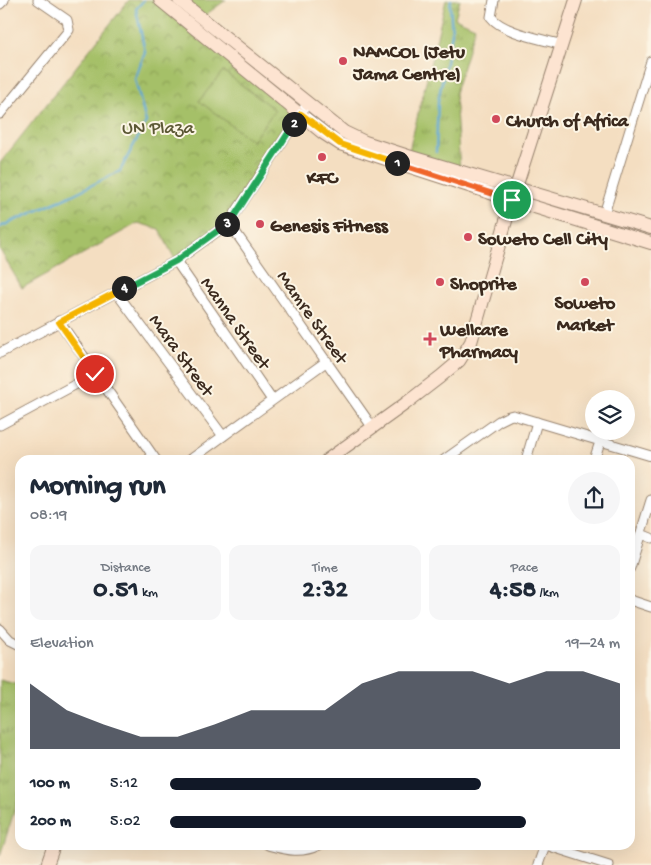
<!DOCTYPE html>
<meta charset="utf-8">
<style>
:root{--surface:#fff;--page:#f6f6f7;--text:#1f2937;--muted:#747a83;--accent:#111827}
body{margin:0;font-family:"Gochi Hand",sans-serif;background:var(--page);color:var(--text);height:100vh;display:flex;flex-direction:column;font-size:19px;white-space:nowrap}
*{box-sizing:border-box;margin:0}
p{font-size:16px;color:var(--muted)}
.icon{flex:none;width:28px;height:28px;fill:none;stroke:currentColor;stroke-width:2;stroke-linecap:round;stroke-linejoin:round}
.map{position:relative;flex:1;overflow:hidden}
.side{position:absolute;left:15px;top:455px;width:620px;height:395px;display:flex;flex-direction:column;background:var(--surface);border-radius:15px;box-shadow:0 5px 20px #0002}
.side>*{flex:none}
.tools{position:absolute;left:585px;top:390px;display:grid;gap:10px}
.tools a{display:grid;place-items:center;width:50px;height:50px;border-radius:50%;background:var(--surface);box-shadow:0 5px 20px #0002;font-size:25px}
.pin{position:absolute;display:grid;place-items:center;width:42px;height:42px;color:#fff;margin:-21px;border:2px solid #fff;border-radius:50%;box-shadow:0 1px 5px #0007}
.km{position:absolute;width:25px;height:25px;margin:-12px;border-radius:50%;background:#222;color:#fff;font-size:14px;line-height:25px;text-align:center}
.round{display:grid;place-items:center;flex:none;width:52px;height:52px;border-radius:26px;background:var(--page)}
.head{display:flex;align-items:center;justify-content:space-between;height:85px;padding:0 15px}
h1{font-size:28px;font-weight:700;line-height:38px}
.metrics{display:grid;grid-template-columns:repeat(3,1fr);gap:8px;height:85px;padding:5px 15px}
.metrics div{display:grid;align-content:center;border-radius:12px;background:var(--page);text-align:center}
.metrics b{font-size:25px;font-weight:700}
.metrics small{font-size:14px;font-weight:400}
.metrics p{font-size:14px}
.chart{height:140px;padding:10px 15px}
.chart p{display:flex;justify-content:space-between}
.chart svg{width:100%;height:90px;margin-top:5px;fill:var(--accent);opacity:.7}
ul{padding:0 15px;list-style:none;font-size:16px}
li{display:grid;grid-template-columns:80px 60px 1fr;align-items:center;height:38px}
li i{height:12px;border-radius:6px;background:var(--accent)}
.map>svg:first-child{display:block}
</style>
<div class="map">
<svg width="651" height="865" viewBox="0 0 651 865">
<defs>
<pattern id="grass-tufts" width="24" height="20" patternUnits="userSpaceOnUse" patternTransform="scale(1.25)"><rect width="24" height="20" fill="#a5c067"/><path d="M3 7l-1-3M5 7V3M7 7l1-3M15 17l-1-3M17 17v-4M19 17l1-3" fill="none" stroke="#889c54"/></pattern>
<pattern id="park-crowns" width="20" height="18" patternUnits="userSpaceOnUse" patternTransform="scale(1.25)"><rect width="20" height="18" fill="#a5c067"/><path d="M2 6a3 3 0 1 1 6 0M12 15a3 3 0 1 1 6 0" fill="none" stroke="#889c54"/></pattern>
</defs>
<rect width="100%" height="100%" fill="#fcf5e5"/>
<filter id="ink" filterUnits="userSpaceOnUse"><feTurbulence type="fractalNoise" baseFrequency=".02" numOctaves="2"/><feDisplacementMap in="SourceGraphic" scale="10" xChannelSelector="R" yChannelSelector="G"/><feConvolveMatrix kernelMatrix="1 2 1 2 8 2 1 2 1" color-interpolation-filters="sRGB"/></filter>
<filter id="wash" filterUnits="userSpaceOnUse"><feTurbulence type="fractalNoise" baseFrequency=".0096" numOctaves="4" result="noise"/><feDisplacementMap in="SourceGraphic" scale="20" xChannelSelector="R" yChannelSelector="G"/><feGaussianBlur stdDeviation="1.12" result="paint"/><feColorMatrix in="noise" values="0 0 0 0 0 0 0 0 0 0 0 0 0 0 0 0 0 1.4 0 .05"/><feComposite in="paint" operator="in"/></filter>
<g filter="url(#wash)">
<rect width="100%" height="100%" fill="#f4dec1"/>
<g fill="url(#grass-tufts)" stroke="#707542">
<polygon points="179,0 226,0 201,18"/>
<polygon points="446,0 460,0 455,18 475,27 455,93 460,171 408,155"/>
<polygon points="0,680 20,685 20,793 0,856"/>
</g>
<polygon fill="url(#park-crowns)" stroke="#707542" points="129,0 160,0 300,114 233,218 176,261 159,229 138,223 22,288 0,250 0,163"/>
<polygon fill="#a5c067" stroke="#707542" points="223,71 275,110 252,141 199,101"/>
<g fill="none" stroke-linecap="round" stroke-linejoin="round">
<g stroke="#58a5d1" stroke-width="2.5">
<polyline points="436,152 438,101 452,33 450,5 451,0"/>
<polyline points="0,227 70,196 120,171 146,122 135,79 145,52 136,9 144,0"/>
</g>
</g>
</g>
<g filter="url(#ink)">
<g fill="none" stroke-linecap="round" stroke-linejoin="round">
<defs>
<g id="minor">
<path d="M494,0L491,17C503,33 543,39 562,45"/>
<polyline points="0,4 4,0"/>
<polyline points="0,114 69,30 67,20 38,0"/>
<polyline points="604,214 651,61"/>
<polyline points="229,223 373,428"/>
<polyline points="176,261 272,400"/>
<polyline points="116,292 223,436"/>
<polyline points="59,321 156,460"/>
<polyline points="0,353 176,261 229,223 307,104"/>
<polyline points="0,425 95,374"/>
<polyline points="190,460 327,361"/>
<polyline points="444,460 499,421 509,416 513,415 651,456"/>
<polyline points="526,460 537,422"/>
<polyline points="594,460 600,442"/>
<polyline points="641,534 651,538"/>
<polyline points="630,568 651,500"/>
<polyline points="630,600 651,607"/>
<polyline points="0,629 10,640 20,645"/>
<path d="M268,845C287,850 301,854 319,845"/>
<polyline points="546,845 609,865"/>
<polyline points="538,865 545,845"/>
</g>
<g id="secondary">
<polyline points="160,0 323,133 340,144 512,200 651,243"/>
<polyline points="179,0 344,132 365,142 408,156 651,228"/>
<polyline points="327,460 405,404 440,377 459,361 471,342 512,200 576,0"/>
<polyline points="47,865 54,845"/>
</g>
</defs>
<use href="#minor" stroke="#988470" stroke-width="11"/>
<use href="#secondary" stroke="#988470" stroke-width="14"/>
<use href="#minor" stroke="#fff" stroke-width="9"/>
<use href="#secondary" stroke="#fde4d1" stroke-width="12"/>
</g>
</g>
<g fill="none" stroke-linecap="round" stroke-linejoin="round" filter="url(#ink)">
<defs>
<polyline id="split-1" points="397,163 512,200"/>
<polyline id="split-2" points="294,124 301,114 340,144 397,163"/>
<polyline id="split-3" points="227,224 233,218 294,124"/>
<polyline id="split-4" points="124,288 176,261 227,224"/>
<polyline id="split-5" points="95,374 59,322 124,288"/>
</defs>
<use href="#split-1" stroke="#fff" stroke-width="10"/>
<use href="#split-2" stroke="#fff" stroke-width="10"/>
<use href="#split-3" stroke="#fff" stroke-width="10"/>
<use href="#split-4" stroke="#fff" stroke-width="10"/>
<use href="#split-5" stroke="#fff" stroke-width="10"/>
<use href="#split-1" stroke="#f0652b" stroke-width="6"/>
<use href="#split-2" stroke="#f5b400" stroke-width="6"/>
<use href="#split-3" stroke="#22a559" stroke-width="6"/>
<use href="#split-4" stroke="#22a559" stroke-width="6"/>
<use href="#split-5" stroke="#f5b400" stroke-width="6"/>
</g>
<g fill="#d1495b" stroke="#fcf5e5" stroke-width="2">
<circle cx="343" cy="61" r="5"/>
<circle cx="496" cy="119" r="5"/>
<circle cx="322" cy="157" r="5"/>
<circle cx="260" cy="224" r="5"/>
<circle cx="468" cy="237" r="5"/>
<circle cx="440" cy="282" r="5"/>
<circle cx="585" cy="282" r="5"/>
<path d="M427.5 331.5h5v5h5v5h-5v5h-5v-5h-5v-5h5z"/>
</g>
<g text-anchor="middle" stroke-width="4" stroke-linejoin="round" paint-order="stroke">
<g font-size="19" font-weight="bold" fill="#3b2a1e" stroke="#fcf5e5" text-anchor="start">
<text x="353" y="57">NAMCOL (Jetu<tspan x="353" dy="22">Jama Centre)</tspan></text>
<text x="506" y="126">Church of Africa</text>
<text x="322" y="183" text-anchor="middle">KFC</text>
<text x="270" y="231">Genesis Fitness</text>
<text x="478" y="244">Soweto Cell City</text>
<text x="450" y="289">Shoprite</text>
<text x="585" y="308" text-anchor="middle">Soweto<tspan x="585" dy="22">Market</tspan></text>
<text x="440" y="335">Wellcare<tspan x="440" dy="22">Pharmacy</tspan></text>
</g>
<g font-size="19" fill="#5b5734" stroke="#fcf5e5">
<text x="158" y="133">UN Plaza</text>
</g>
<g font-size="19" fill="#3b2a1e" stroke="#fcf5e5">
<text transform="translate(314 316) rotate(55)" y="7">Mamre Street</text>
<text transform="translate(237 322) rotate(55)" y="7">Manna Street</text>
<text transform="translate(183 354) rotate(54)" y="7">Mara Street</text>
</g>
</g>
</svg>
<div class="tools">
<a><svg class="icon" aria-label="layers" viewBox="0 0 24 24"><path d="M12 4l9 5-9 5-9-5zM3 14l9 5 9-5"/></svg></a>
</div>
<div class="pin" style="left:512px;top:200px;background:#1e9e55"><svg class="icon" aria-label="arrive" viewBox="0 0 24 24"><path d="M6 21V4h12l-3 4 3 4H6"/></svg></div>
<div class="pin" style="left:95px;top:374px;background:#d93025"><svg class="icon" aria-label="check" viewBox="0 0 24 24"><path d="M5 12l5 5 9-10"/></svg></div>
<b class="km" style="left:397px;top:163px">1</b>
<b class="km" style="left:294px;top:124px">2</b>
<b class="km" style="left:227px;top:224px">3</b>
<b class="km" style="left:124px;top:288px">4</b>
<section class="side">
<div class="head"><div><h1>Morning run</h1><p>08:19</p></div><a class="round"><svg class="icon" aria-label="share" viewBox="0 0 24 24"><path d="M12 15V3M7 8l5-5 5 5M5 13v7h14v-7"/></svg></a></div>
<div class="metrics">
<div><p>Distance</p><b>0.51<small> km</small></b></div>
<div><p>Time</p><b>2:32</b></div>
<div><p>Pace</p><b>4:58<small> /km</small></b></div>
</div>
<div class="chart"><p><span>Elevation</span>19–24 m</p>
<svg viewBox="0 0 160 44" preserveAspectRatio="none"><path d="M0 44V12L10 25L20 32L30 38L40 38L50 32L60 25L70 25L80 25L90 12L100 6L110 6L120 6L130 12L140 6L150 6L160 12V44z"/></svg>
</div>
<ul>
<li><b>100 m</b>5:12<i style="width:69%"></i></li>
<li><b>200 m</b>5:02<i style="width:79%"></i></li>
</ul>
</section>
</div>
